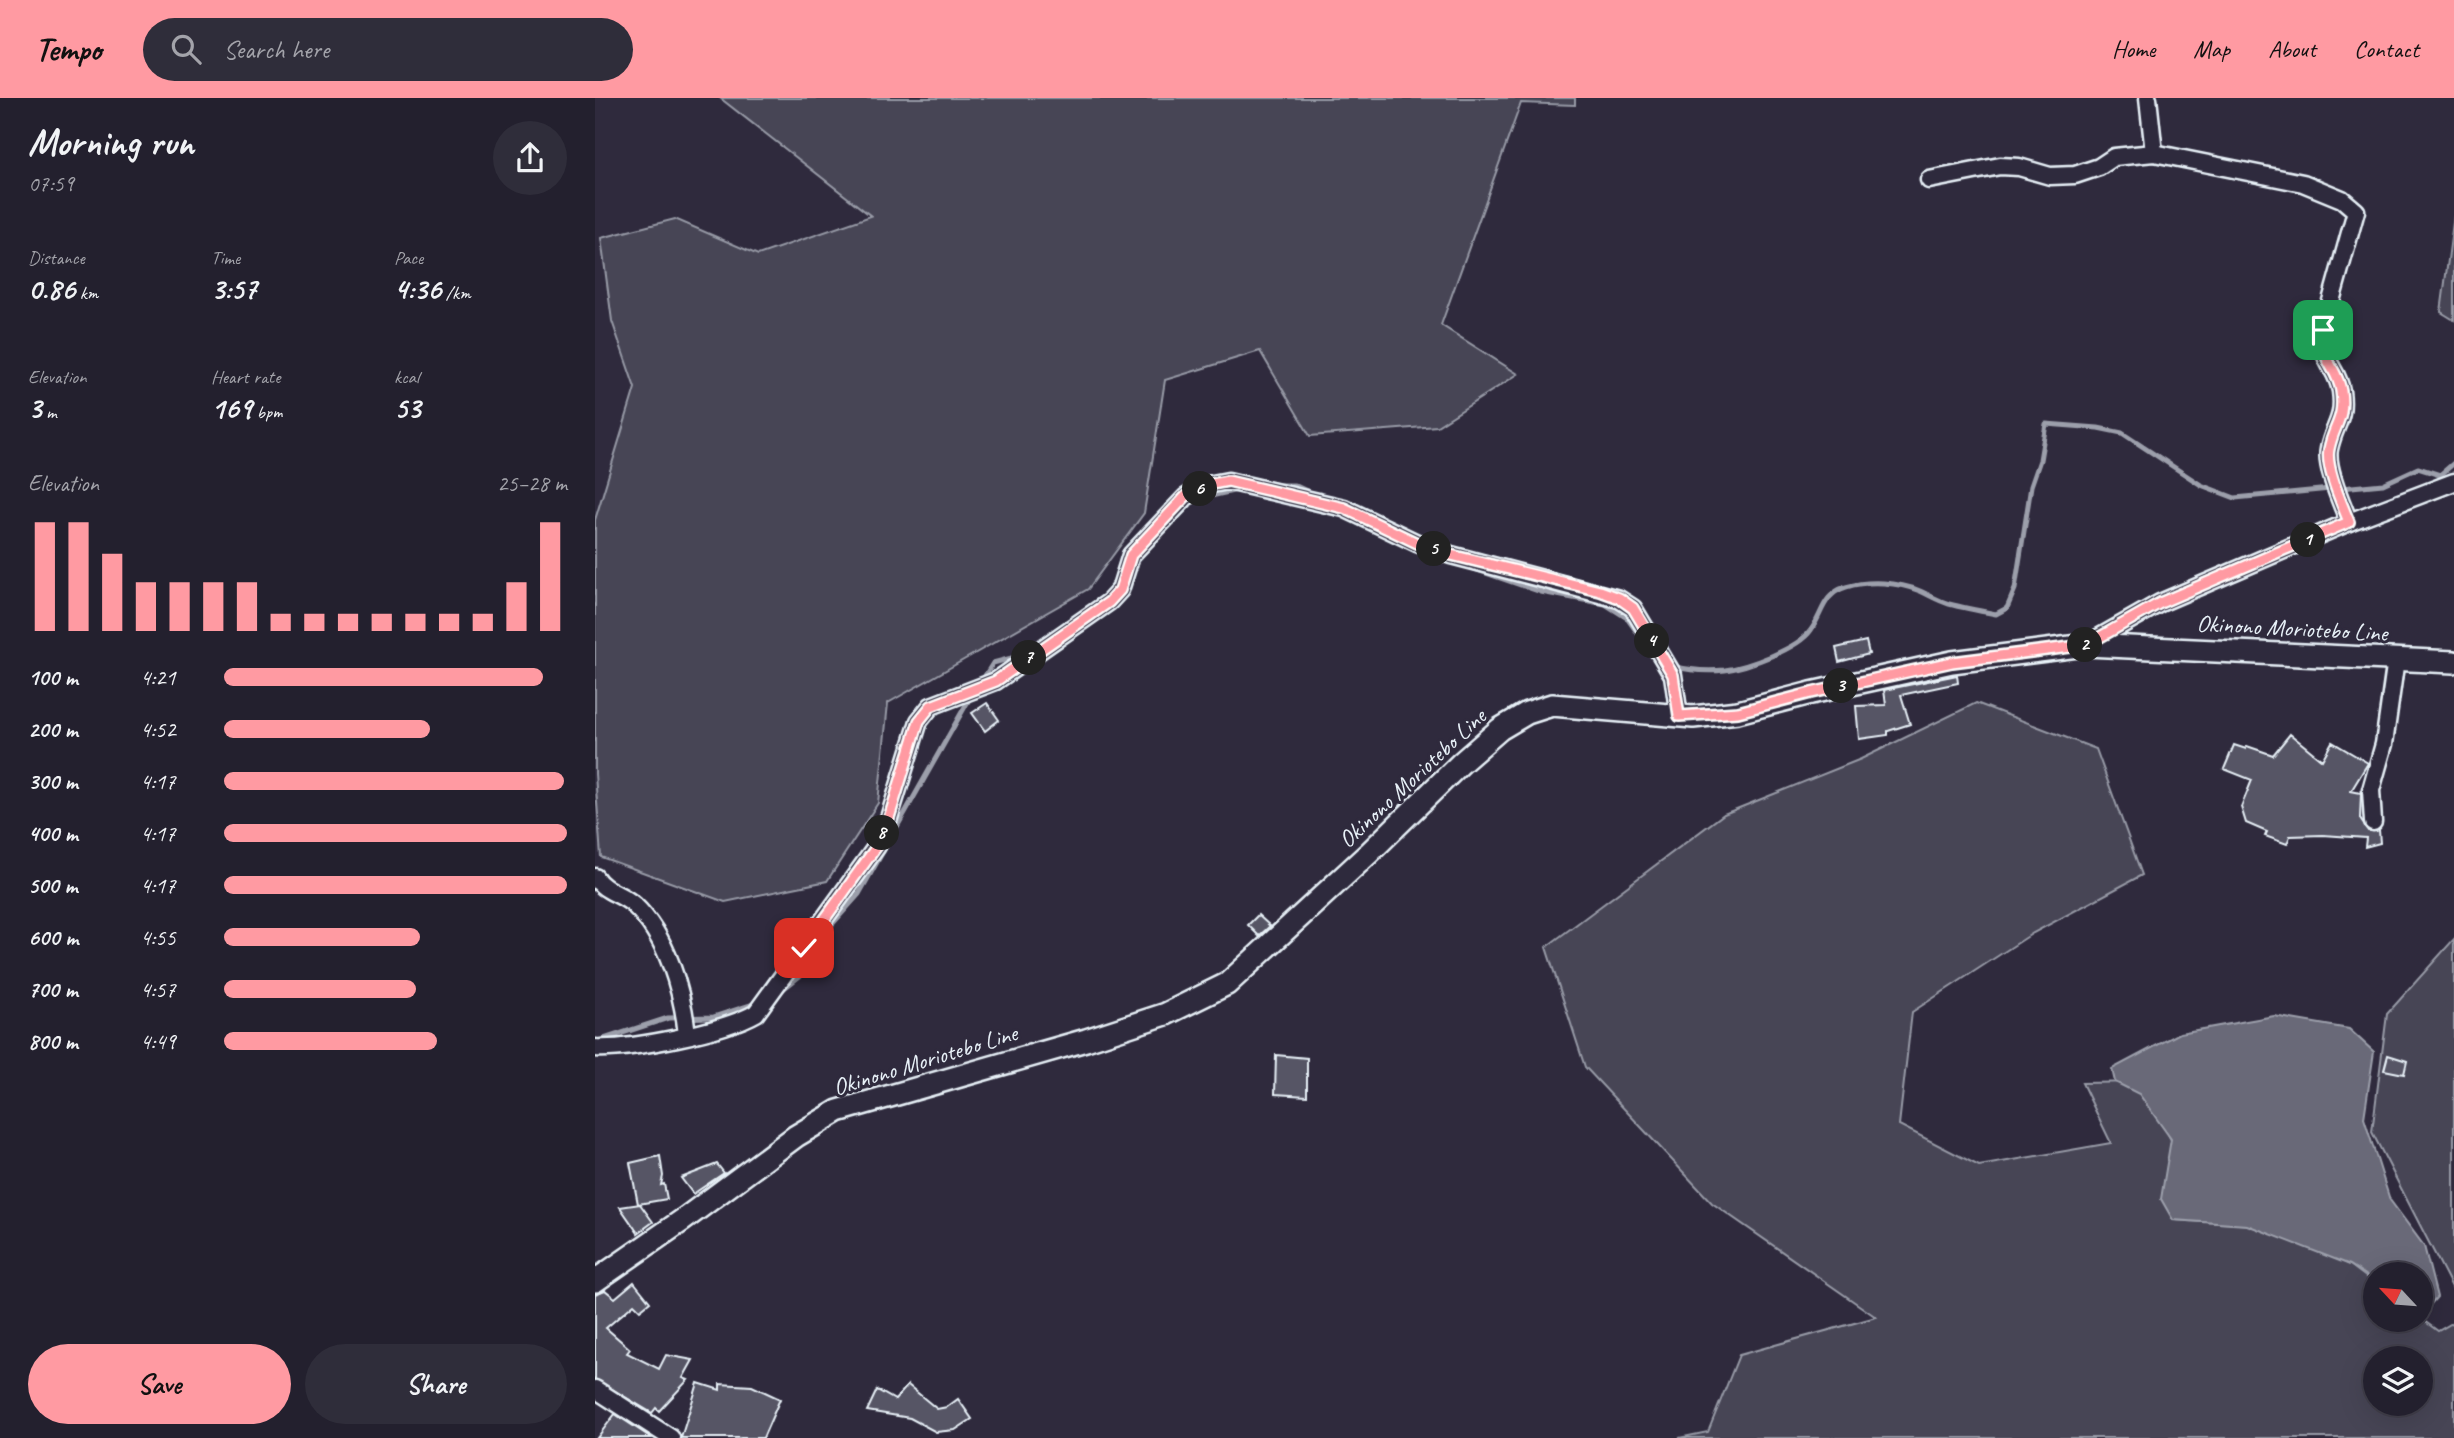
<!DOCTYPE html>
<meta charset="utf-8">
<style>
:root{--surface:#23202e;--page:#2f2d3a;--text:#f1f3f6;--muted:#a3a3aa;--line:#403e4a;--accent:#ff9aa2}
body{margin:0;font-family:Caveat,sans-serif;background:var(--page);color:var(--text);height:100vh;display:flex;flex-direction:column;font-size:26px;white-space:nowrap}
*{box-sizing:border-box;margin:0}
p{font-size:23px;color:var(--muted)}
.icon{flex:none;width:38px;height:38px;fill:none;stroke:currentColor;stroke-width:2;stroke-linecap:round;stroke-linejoin:round}
.map{position:relative;flex:1;overflow:hidden}
.sheet{display:flex;flex-direction:column;background:var(--surface);width:595px}
.sheet>*{flex:none}
.needle{width:46px;rotate:296deg}
.tools{position:absolute;left:1768px;top:1164px;display:grid;gap:14px}
.tools a{display:grid;place-items:center;width:70px;height:70px;border-radius:50%;background:var(--surface);box-shadow:0 7px 28px #0002,0 0 0 2px var(--line);font-size:35px}
.pin{position:absolute;display:grid;place-items:center;width:60px;height:60px;color:#fff;margin:-30px;border-radius:14px;box-shadow:0 4px 10px #0006}
.km{position:absolute;width:35px;height:35px;margin:-18px;border-radius:50%;background:#222;color:#fff;font-size:19px;line-height:35px;text-align:center}
.round{display:grid;place-items:center;flex:none;width:74px;height:74px;border-radius:37px;background:var(--page)}
.headline{display:flex;align-items:center;justify-content:space-between;height:119px;padding:0 28px}
h1{font-size:38px;font-weight:800;line-height:52px}
.metrics{display:grid;grid-template-columns:repeat(3,1fr);gap:10px;height:119px;padding:7px 28px}
.metrics div{display:grid;align-content:center}
.metrics b{font-size:30px;font-weight:800}
.metrics small{font-size:19px;font-weight:400}
.metrics p{font-size:19px}
.chart{height:196px;padding:14px 28px}
.chart p{display:flex;justify-content:space-between}
.chart svg{width:100%;height:126px;margin-top:7px;stroke:var(--accent);stroke-width:6}
.action{display:flex;gap:14px;margin-top:auto;padding:14px 28px}
.action a{flex:1;height:80px;border-radius:42px;background:var(--accent);color:#111;font-size:28px;font-weight:800;line-height:80px;text-align:center}
.action a+a{background:var(--page);color:var(--text)}
ul{padding:0 28px;list-style:none;font-size:23px}
li{display:grid;grid-template-columns:112px 84px 1fr;align-items:center;height:52px}
li i{height:18px;border-radius:9px;background:var(--accent)}
header{display:flex;align-items:center;gap:42px;box-sizing:border-box;height:98px;padding:0 35px;background:var(--accent);color:#111}
header strong{font-size:33px}
nav{display:flex;gap:38px;margin-inline-start:auto;font-size:24px}
.search{width:490px;height:63px;background:var(--page);display:flex;align-items:center;gap:18px;box-sizing:border-box;padding:0 24px;border-radius:38px;color:var(--muted);font-size:26px}
main{display:flex;flex:1;min-height:0}
.map>svg:first-child{display:block}
</style>
<header>
<strong>Tempo</strong>
<div class="search"><svg class="icon" aria-label="search" viewBox="0 0 24 24"><circle cx="10" cy="10" r="6"/><path d="M15 15l6 6"/></svg>Search here</div>
<nav><a>Home</a><a>Map</a><a>About</a><a>Contact</a></nav>
</header>
<main>
<section class="sheet">
<div class="headline"><div><h1>Morning run</h1><p>07:59</p></div><a class="round"><svg class="icon" aria-label="share" viewBox="0 0 24 24"><path d="M12 15V3M7 8l5-5 5 5M5 13v7h14v-7"/></svg></a></div>
<div class="metrics">
<div><p>Distance</p><b>0.86<small> km</small></b></div>
<div><p>Time</p><b>3:57</b></div>
<div><p>Pace</p><b>4:36<small> /km</small></b></div>
</div>
<div class="metrics">
<div><p>Elevation</p><b>3<small> m</small></b></div>
<div><p>Heart rate</p><b>169<small> bpm</small></b></div>
<div><p>kcal</p><b>53</b></div>
</div>
<div class="chart"><p><span>Elevation</span>25–28 m</p>
<svg viewBox="0 0 160 44" preserveAspectRatio="none"><path d="M5 44V6M15 44V6M25 44V17M35 44V27M45 44V27M55 44V27M65 44V27M75 44V38M85 44V38M95 44V38M105 44V38M115 44V38M125 44V38M135 44V38M145 44V27M155 44V6"/></svg>
</div>
<ul>
<li><b>100 m</b>4:21<i style="width:93%"></i></li>
<li><b>200 m</b>4:52<i style="width:60%"></i></li>
<li><b>300 m</b>4:17<i style="width:99%"></i></li>
<li><b>400 m</b>4:17<i style="width:100%"></i></li>
<li><b>500 m</b>4:17<i style="width:100%"></i></li>
<li><b>600 m</b>4:55<i style="width:57%"></i></li>
<li><b>700 m</b>4:57<i style="width:56%"></i></li>
<li><b>800 m</b>4:49<i style="width:62%"></i></li>
</ul>
<div class="action"><a>Save</a><a>Share</a></div>
</section>
<div class="map">
<svg width="1859" height="1340" viewBox="0 0 1859 1340">
<rect width="100%" height="100%" fill="#2f2a3d"/>
<filter id="ink" filterUnits="userSpaceOnUse"><feTurbulence type="fractalNoise" baseFrequency=".0143" numOctaves="2"/><feDisplacementMap in="SourceGraphic" scale="14" xChannelSelector="R" yChannelSelector="G"/><feConvolveMatrix kernelMatrix="1 2 1 2 8 2 1 2 1" color-interpolation-filters="sRGB"/></filter>
<g filter="url(#ink)">
<g fill="#464455" stroke="#979aa6" stroke-width="2" fill-rule="evenodd">
<polygon points="125,0 980,0 980,7 926,5 846,227 923,276 842,328 715,338 665,253 570,282 549,415 493,491 293,605 283,705 232,783 130,804 6,759 0,676 0,422 40,290 17,223 6,140 80,121 163,157 276,118"/>
<polygon points="1859,117 1859,222 1846,214"/>
<path d="M1381,605L1501,651L1547,777L1438,835L1317,914L1304,1027L1384,1068L1516,1045L1487,985L1547,984L1585,1060L1578,1122L1677,1128L1755,1167L1780,1186V1222L1825,1220L1843,1233L1859,1224V1340H1084L1113,1334L1144,1257L1281,1219L1117,1105L990,969L951,849L1129,716L1266,661ZM1780,1260H1825V1306H1780Z"/>
<polygon points="1859,841 1859,1193 1777,1034 1792,916"/>
</g>
<polygon fill="#696978" stroke="#9c9fab" stroke-width="2" points="1679,918 1754,931 1779,954 1769,1020 1795,1102 1829,1148 1842,1199 1829,1214 1825,1211 1825,1176 1780,1176 1780,1183 1755,1167 1652,1127 1578,1122 1566,1101 1576,1041 1544,996 1520,984 1517,971 1585,935"/>
<g fill="none" stroke-linecap="round" stroke-linejoin="round">
<g stroke="#9c9fab" stroke-width="5">
<polyline points="681,387 699,387 718,396"/>
<polyline points="598,402 647,391"/>
<polyline points="879,471 946,494 1010,506 1032,520 1050,545"/>
<path d="M1077,568C1093,572 1112,574 1130,572C1152,569 1203,551 1216,532C1228,515 1228,496 1251,489C1274,482 1303,484 1325,493C1334,497 1344,503 1354,506C1369,510 1385,513 1401,516L1412,510L1420,491L1436,388L1445,362L1451,326L1503,330L1527,335L1606,387L1640,400L1788,386L1823,370L1845,377L1859,365"/>
<polyline points="386,584 398,565 428,557"/>
<polyline points="183,895 206,877 223,842 264,796 376,598"/>
<polyline points="3,943 73,920 119,919 162,905"/>
</g>
</g>
<g fill="#575565" stroke="#e8f1f8" stroke-width="2">
<polygon points="1271,543 1274,556 1244,564 1241,550"/>
<polygon points="1362,577 1363,585 1306,597 1315,626 1293,633 1293,637 1264,641 1261,608 1291,607 1289,592"/>
<polygon points="392,605 404,622 390,633 377,615"/>
<polygon points="1695,636 1727,662 1737,644 1773,665 1756,693 1766,695 1765,721 1773,733 1784,732 1785,745 1770,749 1771,740 1728,737 1695,738 1692,746 1670,738 1672,734 1651,725 1646,709 1657,682 1629,671 1639,647 1651,651 1652,648 1678,657"/>
<polygon points="663,817 675,828 664,838 653,827"/>
<polygon points="681,957 712,960 712,998 680,996"/>
<polygon points="1793,957 1812,963 1809,976 1789,972"/>
<polygon points="65,1058 68,1078 66,1087 69,1086 72,1101 43,1106 35,1065"/>
<polygon points="122,1066 129,1075 98,1096 86,1080"/>
<polygon points="45,1106 58,1124 43,1135 25,1109"/>
<polygon points="39,1184 55,1204 45,1212 39,1206 11,1230 35,1251 32,1255 64,1271 71,1257 98,1262 88,1280 93,1282 64,1313 61,1310 57,1315 0,1281 0,1196 10,1192 20,1200"/>
<polygon points="103,1285 125,1292 125,1286 157,1288 185,1301 168,1340 86,1340"/>
<polygon points="313,1287 342,1311 352,1309 363,1301 377,1321 360,1332 341,1334 315,1320 272,1313 282,1292 300,1302"/>
<polygon points="20,1316 55,1339 56,1340 2,1340"/>
</g>
<g fill="none" stroke-linecap="round" stroke-linejoin="round">
<defs>
<g id="minor">
<polyline points="1553,0 1559,55"/>
<path d="M1334,82L1405,68L1424,69L1455,78L1480,77L1504,69L1519,59L1559,55L1708,85L1747,101L1761,113L1728,232C1725,265 1742,268 1746,293C1750,322 1739,326 1734,351C1730,369 1747,406 1754,424"/>
<polyline points="1491,547 1565,505 1754,424 1859,384"/>
<polyline points="1778,724 1776,692 1789,646 1801,561"/>
<path d="M0,779C9,794 26,795 39,807C72,838 87,892 92,936"/>
<path d="M0,950C36,952 130,933 161,915L282,748L294,720L324,623L336,608L401,583L514,504L525,492L536,457L591,399L612,387L633,383L749,410L822,445L856,457L1024,501L1038,510L1078,577L1084,618"/>
<polyline points="0,1291 76,1340"/>
</g>
<polyline id="secondary" points="0,1183 88,1122 201,1038 243,1013 491,942 571,916 632,886 774,755 866,665 905,631 932,615 957,607 1098,619 1143,614 1216,595 1357,564 1491,547 1859,564"/>
</defs>
<use href="#minor" stroke="#e8f1f8" stroke-width="21"/>
<use href="#secondary" stroke="#e8f1f8" stroke-width="26"/>
<use href="#minor" stroke="#2f2a3d" stroke-width="16"/>
<use href="#secondary" stroke="#2f2a3d" stroke-width="21"/>
</g>
</g>
<g fill="none" stroke-linecap="round" stroke-linejoin="round" filter="url(#ink)">
<defs>
<path id="route" d="M209,850L282,748L294,720L324,623L336,608L401,583L514,504L525,492L536,457L591,398L612,387L633,383L749,410L822,445L856,457L1005,493L1024,500L1038,510L1078,577L1084,618L1143,614L1216,595L1357,564L1491,547L1565,505L1754,424C1747,406 1730,369 1734,351C1739,326 1750,322 1746,293C1742,268 1725,265 1728,232"/>
</defs>
<use href="#route" stroke="#fff" stroke-width="14"/>
<use href="#route" stroke="#ff9aa2" stroke-width="9"/>
</g>
<g text-anchor="middle" stroke-width="6" stroke-linejoin="round" paint-order="stroke">
<g font-size="24" fill="#e8f1f8" stroke="#2f2a3d">
<text transform="translate(1697 530) rotate(3)" y="8">Okinono Moriotebo Line</text>
<text transform="translate(817 680) rotate(-43)" y="8">Okinono Moriotebo Line</text>
<text transform="translate(330 962) rotate(-17)" y="8">Okinono Moriotebo Line</text>
</g>
</g>
</svg>
<div class="tools">
<a><svg class="needle" viewBox="-14 -14 28 28"><path d="M0-13l5 13h-10z" fill="#e53935"/><path d="M0 13l5-13h-10z" fill="#a3a3aa"/></svg></a>
<a><svg class="icon" aria-label="layers" viewBox="0 0 24 24"><path d="M12 4l9 5-9 5-9-5zM3 14l9 5 9-5"/></svg></a>
</div>
<div class="pin" style="left:1728px;top:232px;background:#1e9e55"><svg class="icon" aria-label="arrive" viewBox="0 0 24 24"><path d="M6 21V4h12l-3 4 3 4H6"/></svg></div>
<div class="pin" style="left:209px;top:850px;background:#d93025"><svg class="icon" aria-label="check" viewBox="0 0 24 24"><path d="M5 12l5 5 9-10"/></svg></div>
<b class="km" style="left:1713px;top:442px">1</b>
<b class="km" style="left:1490px;top:547px">2</b>
<b class="km" style="left:1246px;top:588px">3</b>
<b class="km" style="left:1057px;top:543px">4</b>
<b class="km" style="left:839px;top:451px">5</b>
<b class="km" style="left:605px;top:391px">6</b>
<b class="km" style="left:434px;top:560px">7</b>
<b class="km" style="left:287px;top:735px">8</b>
</div>
</main>
